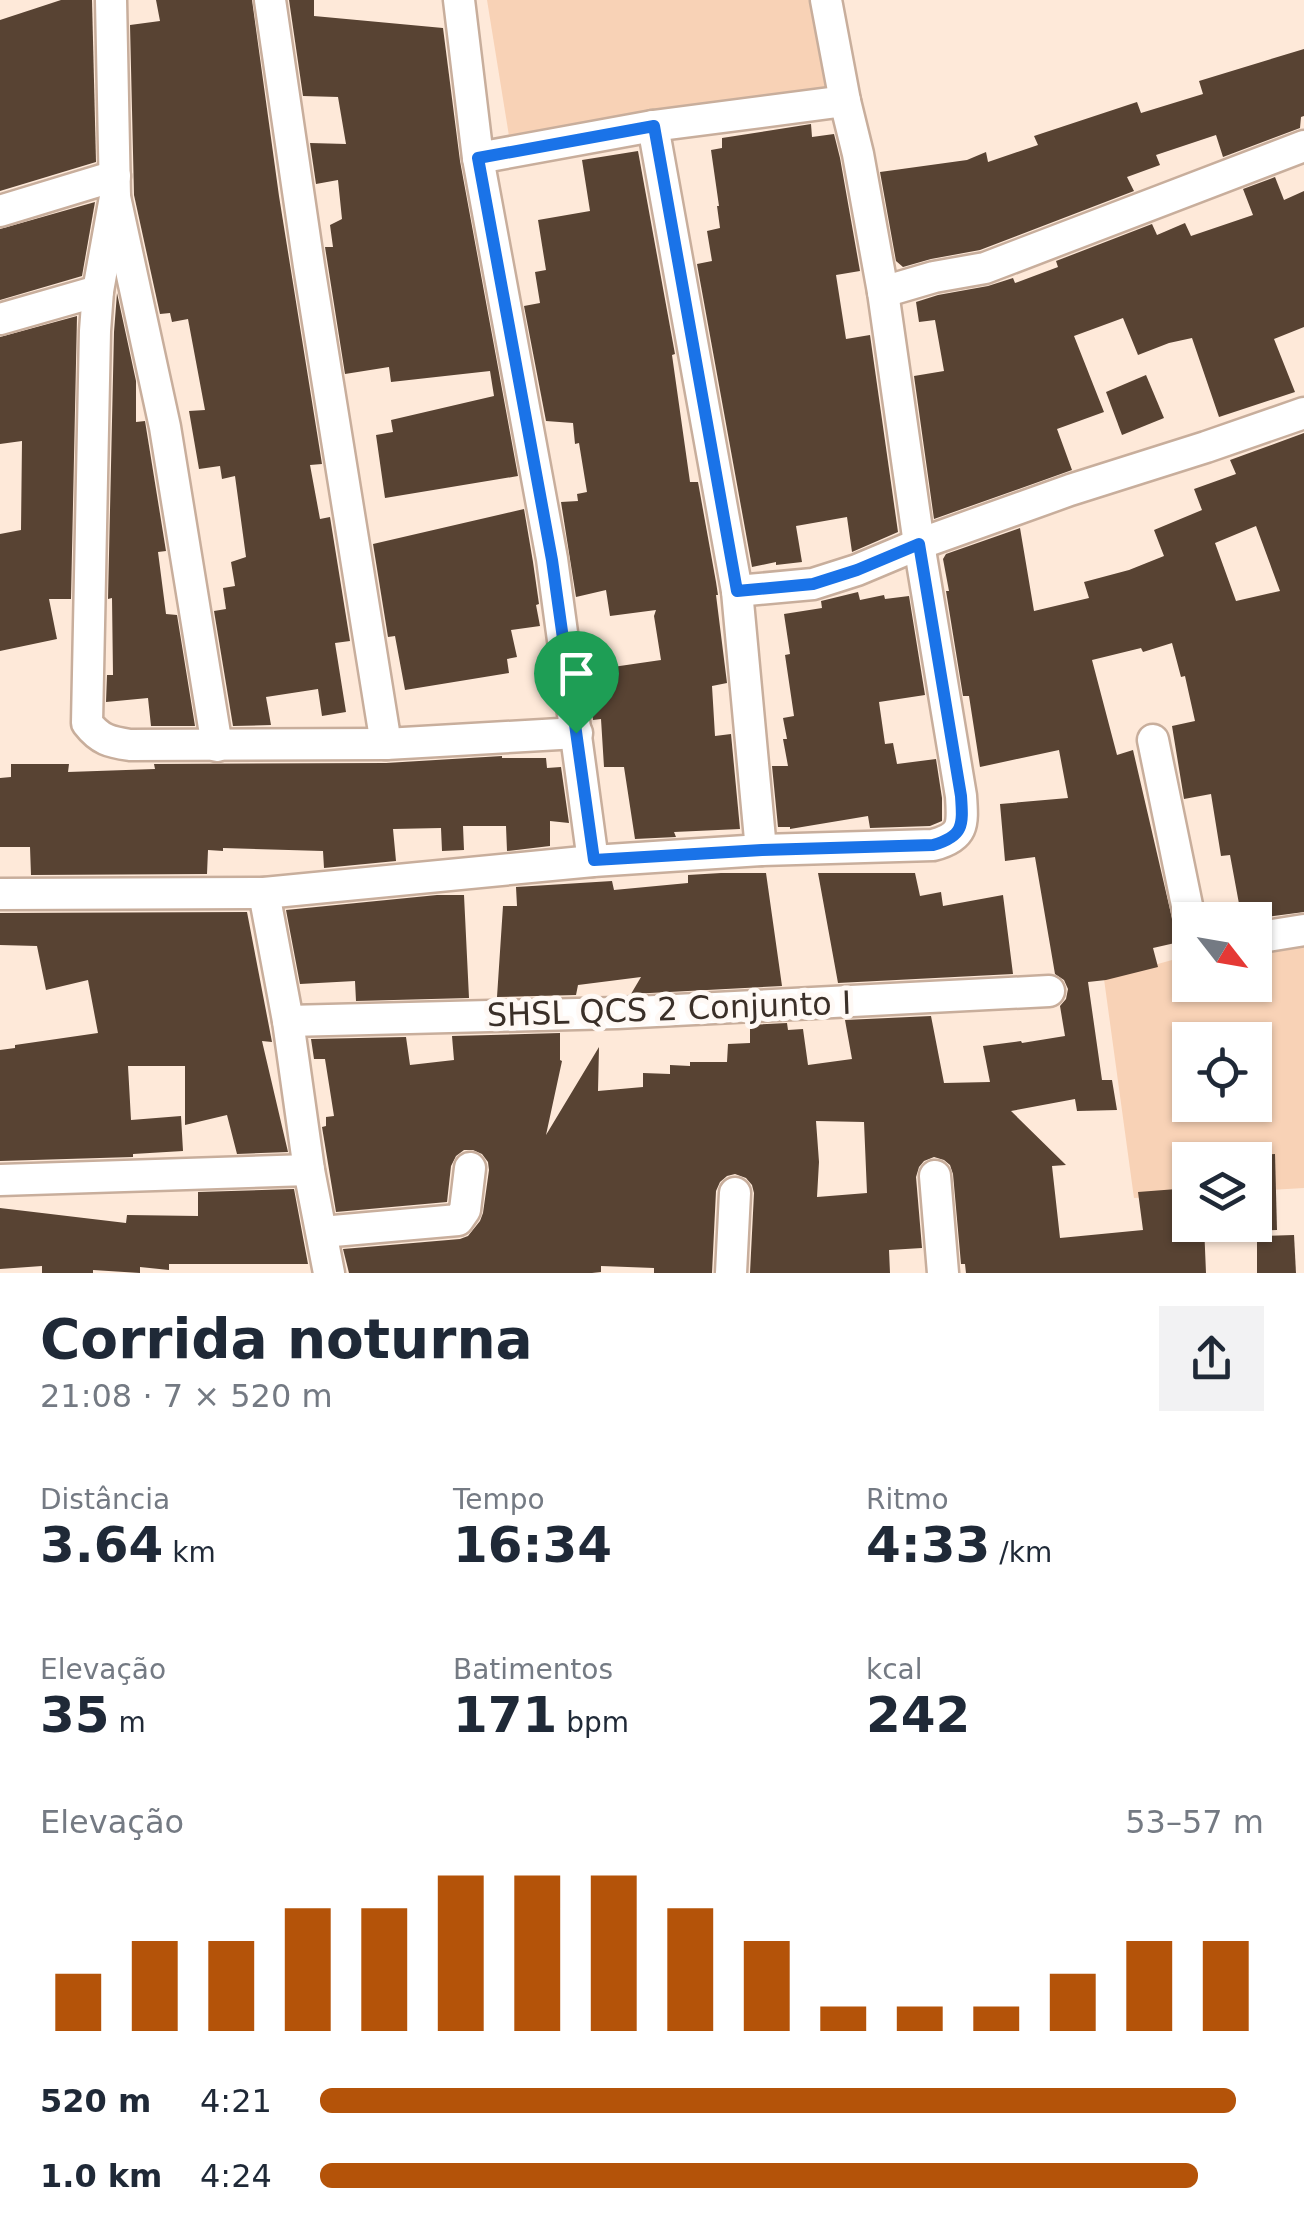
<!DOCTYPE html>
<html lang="pt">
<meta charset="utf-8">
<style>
:root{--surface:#fff;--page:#f2f2f3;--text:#1f2937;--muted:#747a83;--accent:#b45309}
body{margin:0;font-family:"DejaVu Sans",sans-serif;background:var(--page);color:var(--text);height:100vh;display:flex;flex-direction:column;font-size:38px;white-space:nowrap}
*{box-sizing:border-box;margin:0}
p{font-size:32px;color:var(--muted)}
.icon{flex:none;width:55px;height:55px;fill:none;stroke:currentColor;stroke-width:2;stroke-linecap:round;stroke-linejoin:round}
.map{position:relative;height:1273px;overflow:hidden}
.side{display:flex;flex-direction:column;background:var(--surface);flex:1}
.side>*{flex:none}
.needle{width:65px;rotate:121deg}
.tools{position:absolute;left:1172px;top:902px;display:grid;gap:20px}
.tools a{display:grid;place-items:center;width:100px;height:100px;border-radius:0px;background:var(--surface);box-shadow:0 2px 8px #0004;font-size:50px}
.pin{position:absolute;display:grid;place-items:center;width:85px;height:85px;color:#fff;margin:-102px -42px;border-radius:50% 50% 50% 0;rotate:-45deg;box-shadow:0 0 10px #0007}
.pin .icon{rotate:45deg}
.round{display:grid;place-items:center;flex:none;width:105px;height:105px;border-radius:0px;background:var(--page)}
.summary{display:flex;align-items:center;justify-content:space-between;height:170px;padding:0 40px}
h1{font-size:55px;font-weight:800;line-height:75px}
.figures{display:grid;grid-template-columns:repeat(3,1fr);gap:15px;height:170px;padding:10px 40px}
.figures div{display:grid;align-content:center}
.figures b{font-size:50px;font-weight:800}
.figures small{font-size:28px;font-weight:400}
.figures p{font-size:28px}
.chart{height:280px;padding:20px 40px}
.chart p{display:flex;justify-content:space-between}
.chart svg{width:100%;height:180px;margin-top:10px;stroke:var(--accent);stroke-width:6}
ul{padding:0 40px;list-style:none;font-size:32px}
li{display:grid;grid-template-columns:160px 120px 1fr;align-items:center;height:75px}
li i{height:25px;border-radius:12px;background:var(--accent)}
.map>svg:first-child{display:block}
</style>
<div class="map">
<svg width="1304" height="1273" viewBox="0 0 1304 1273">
<rect width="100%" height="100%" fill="#fee9d9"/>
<g fill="#f8d2b6" fill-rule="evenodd">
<polygon points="487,0 823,0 834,71 827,88 807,96 568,132 509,136"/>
<path d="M1304,930V1188L1255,1191V1160H1190V1195L1134,1198L1104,979L1190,955V985H1255V938ZM1190,1040H1255V1105H1190Z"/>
</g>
<g fill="#584333" fill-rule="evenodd">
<polygon points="61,0 92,0 96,162 0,191 0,20"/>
<polygon points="156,0 252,0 279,196 322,464 310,465 320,519 330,517 350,641 335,643 346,712 322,716 318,689 266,697 271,725 233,726 214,611 226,609 223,588 235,586 231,562 246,557 235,476 222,479 220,466 199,469 189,411 205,410 188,319 172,322 170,313 160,314 134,195 130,25 160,21"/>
<polygon points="289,0 314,0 314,16 443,28 460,161 518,476 385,498 376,435 393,432 391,420 494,396 490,371 391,382 389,367 345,374 325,247 333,247 330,225 342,219 338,180 316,184 310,143 346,144 338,97 303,96"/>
<polygon points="1304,49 1304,116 1301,117 1300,128 1223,157 1216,135 1156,155 1160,165 1127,177 1134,191 980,250 931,259 903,267 896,261 880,172 967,160 986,152 988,162 1038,145 1034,136 1137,102 1141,113 1203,94 1199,81"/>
<polygon points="811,124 812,137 834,134 840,158 860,271 836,275 846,339 870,335 898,532 852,552 847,517 796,526 802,562 776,565 776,562 752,567 697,264 712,261 707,231 720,228 717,206 719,206 711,150 722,148 722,138"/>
<polygon points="638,151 675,354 672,355 690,482 698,482 716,582 718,595 716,595 727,683 712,686 715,736 731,734 740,829 674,832 676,837 635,839 624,767 604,767 601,719 593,720 587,681 601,680 599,669 661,660 654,616 656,610 610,616 606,590 576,597 561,502 578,501 577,494 587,492 579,443 575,444 573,423 546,421 524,306 540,303 535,272 546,270 538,220 590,211 582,160"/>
<polygon points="1275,177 1284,200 1304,191 1304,327 1274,339 1295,392 1219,417 1192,338 1169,343 1138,355 1123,318 1074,336 1104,412 1057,429 1072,470 934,519 914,376 944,371 935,320 919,322 916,302 938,295 988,286 1013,278 1015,283 1058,267 1056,261 1152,224 1157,235 1185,223 1191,236 1253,215 1243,189"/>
<polygon points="95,202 82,276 0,300 0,229"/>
<polygon points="117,293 136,381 136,422 145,421 166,551 158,552 166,614 177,615 195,726 151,726 148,698 106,702 107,675 113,675 112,598 108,599 114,332"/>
<polygon points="77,316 71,599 49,599 57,639 0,651 0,534 21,530 22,441 0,444 0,337"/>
<polygon points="1146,375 1164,418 1122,435 1106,392"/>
<path d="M1304,433V912L1242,920L1230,855L1221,856L1211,794L1184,799L1172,726L1195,721L1185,676L1181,677L1172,643L1143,652L1141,648L1092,660L1117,755L1133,750L1175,931H1172L1175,943L1153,948L1158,967L1106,980L1088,982L1102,1080H1112L1117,1110L1077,1111L1075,1099L1011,1111L1066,1165L1052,1166L1060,1238L1143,1230L1138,1192L1190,1188V1225H1204L1206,1273H966L965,1264H961L953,1174L950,1165L944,1160L934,1157L924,1161L919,1167L916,1177L922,1248L889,1250L890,1273H750L754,1193L752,1185L746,1178L735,1174L727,1176L720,1182L716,1191L712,1273H654V1268L601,1266V1272L592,1273H349L343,1249L460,1239L468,1236L480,1221L483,1213L489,1170L488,1162L482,1154L473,1150H464L456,1156L451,1166L447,1202L336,1212L322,1127L326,1126V1117L334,1116L325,1059H314L311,1039L406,1037L410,1065L454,1060L452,1036L560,1033V1060L562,1061L546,1135L599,1047L598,1091L643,1087V1073L670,1074V1065L690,1066V1062H727L728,1044L750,1043V1025L787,1023L788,1030L803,1029L808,1065L852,1059L845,1020L931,1016L944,1083L990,1082L983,1046L1021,1041L1022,1043L1065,1036L1060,1006L1066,999L1068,989L1064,980L1055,974L1035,857L1005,861L1000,804L1068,798L1059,750L980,767L969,696H963L946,591H949L943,559L946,554L1020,528L1034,611L1089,598L1084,582L1129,570L1164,556L1154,530L1202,510L1194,489L1236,474L1230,460ZM1256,526L1280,591L1236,601L1215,543ZM816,1121L864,1122L867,1193L817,1197L819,1162Z"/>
<polygon points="524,509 533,562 539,604 536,605 540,626 511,630 517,657 507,659 509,673 405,690 395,636 388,637 373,544"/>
<polygon points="858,592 860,600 884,595 885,599 909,596 925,695 879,702 885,744 893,743 897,764 936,759 942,798 942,821 930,826 870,828 868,816 790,829 790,827 778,827 772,766 788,766 783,739 787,739 783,718 794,716 785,655 790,654 784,614 822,608 821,601"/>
<polygon points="502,756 502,758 546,758 547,768 561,767 569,823 550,821 550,846 507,851 506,826 463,826 464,850 442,851 441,828 393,829 396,861 324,868 323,851 223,848 223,851 208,850 207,874 31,875 30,847 0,847 0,778 11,777 11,764 69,764 68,772 155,769 154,764 386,763"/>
<polygon points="721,873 766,873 782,986 631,994 641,977 578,985 576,995 497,997 503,906 517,906 516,887 612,881 614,890 688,883 688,875"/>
<polygon points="818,873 915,873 920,896 941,892 943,906 1003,895 1013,974 838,983"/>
<polygon points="437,895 464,895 469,998 356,1001 355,981 300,984 286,910"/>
<polygon points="247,912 272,1042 262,1041 288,1152 237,1154 227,1115 185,1125 185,1066 128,1066 131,1120 181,1116 183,1151 133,1154 133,1157 0,1161 0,1050 15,1048 15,1045 98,1033 88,980 46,990 37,946 0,945 0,913"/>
<polygon points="1275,1154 1277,1230 1255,1231 1255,1155"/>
<polygon points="294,1189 308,1264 169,1264 169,1270 140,1267 140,1273 93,1270 93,1273 42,1273 42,1266 0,1269 0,1208 126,1223 127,1215 198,1216 198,1192"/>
<polygon points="1294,1235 1296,1273 1257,1273 1257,1236"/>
</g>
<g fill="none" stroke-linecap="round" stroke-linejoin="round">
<defs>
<g id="minor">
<polyline points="111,0 115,197 165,427 217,746"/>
<polyline points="270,0 309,266 386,744 577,733"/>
<polyline points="459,0 478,158 552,559 593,861"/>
<polyline points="653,126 737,591 761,850"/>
<polyline points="478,158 653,126 845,101"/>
<path d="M115,197L98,291L95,331L87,723C100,740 110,742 130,745L386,744"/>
<polyline points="0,211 115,176"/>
<polyline points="883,292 934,277 985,268 1304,146"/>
<polyline points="0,319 98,291"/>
<polyline points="737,591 813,584 857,570 919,544 1070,490 1206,447 1304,413"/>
<polyline points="1153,740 1190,920"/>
<polyline points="264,893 288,1021 309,1170 329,1273"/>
<path d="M0,894L264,893L593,861L761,850L933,845C964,837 963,825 961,796L919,544L883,292L858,154L845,101L826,0"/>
<polyline points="1255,938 1304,930"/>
<polyline points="288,1021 617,1013 1049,991"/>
<polyline points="935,1176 943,1273"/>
<polyline points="0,1180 309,1170"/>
<polyline points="322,1232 458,1220 465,1210 470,1168"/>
<polyline points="731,1273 735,1193"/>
</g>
</defs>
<use href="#minor" stroke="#c8ae9c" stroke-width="35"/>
<use href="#minor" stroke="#fff" stroke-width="30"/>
</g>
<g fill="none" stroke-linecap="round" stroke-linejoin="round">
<defs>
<path id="route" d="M654,126L737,591L813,584L857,570L919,544L961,796C963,825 964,836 933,845L762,850L594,860L552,560L478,158Z"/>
</defs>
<use href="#route" stroke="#fff" stroke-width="20"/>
<use href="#route" stroke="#1a73e8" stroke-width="12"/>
</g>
<g text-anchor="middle" stroke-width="10" stroke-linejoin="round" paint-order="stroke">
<g font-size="32" fill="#3a2f28" stroke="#fff9f5">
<text transform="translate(669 1009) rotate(-2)" y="11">SHSL QCS 2 Conjunto I</text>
</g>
</g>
</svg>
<div class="tools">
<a><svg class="needle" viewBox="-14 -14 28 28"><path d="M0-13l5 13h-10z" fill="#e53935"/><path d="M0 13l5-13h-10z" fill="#747a83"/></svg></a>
<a><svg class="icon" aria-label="locate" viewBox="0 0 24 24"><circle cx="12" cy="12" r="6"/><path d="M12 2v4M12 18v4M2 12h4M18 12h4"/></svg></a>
<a><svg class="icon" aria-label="layers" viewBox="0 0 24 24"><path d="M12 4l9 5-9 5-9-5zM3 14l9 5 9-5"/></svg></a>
</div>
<div class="pin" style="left:576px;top:733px;background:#1e9e55"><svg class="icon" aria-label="arrive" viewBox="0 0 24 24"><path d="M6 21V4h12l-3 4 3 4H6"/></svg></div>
</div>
<section class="side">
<div class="summary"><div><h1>Corrida noturna</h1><p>21:08 · 7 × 520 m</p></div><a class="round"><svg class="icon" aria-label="share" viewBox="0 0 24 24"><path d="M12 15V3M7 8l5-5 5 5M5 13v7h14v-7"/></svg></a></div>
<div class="figures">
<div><p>Distância</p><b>3.64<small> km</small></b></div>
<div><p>Tempo</p><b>16:34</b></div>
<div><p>Ritmo</p><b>4:33<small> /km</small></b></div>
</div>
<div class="figures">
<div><p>Elevação</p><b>35<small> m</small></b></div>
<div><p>Batimentos</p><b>171<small> bpm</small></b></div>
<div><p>kcal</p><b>242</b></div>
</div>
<div class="chart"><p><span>Elevação</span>53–57 m</p>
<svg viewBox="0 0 160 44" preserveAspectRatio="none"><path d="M5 44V30M15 44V22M25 44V22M35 44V14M45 44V14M55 44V6M65 44V6M75 44V6M85 44V14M95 44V22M105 44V38M115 44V38M125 44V38M135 44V30M145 44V22M155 44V22"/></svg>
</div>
<ul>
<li><b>520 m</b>4:21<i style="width:97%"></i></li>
<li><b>1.0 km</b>4:24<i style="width:93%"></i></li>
</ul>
</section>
